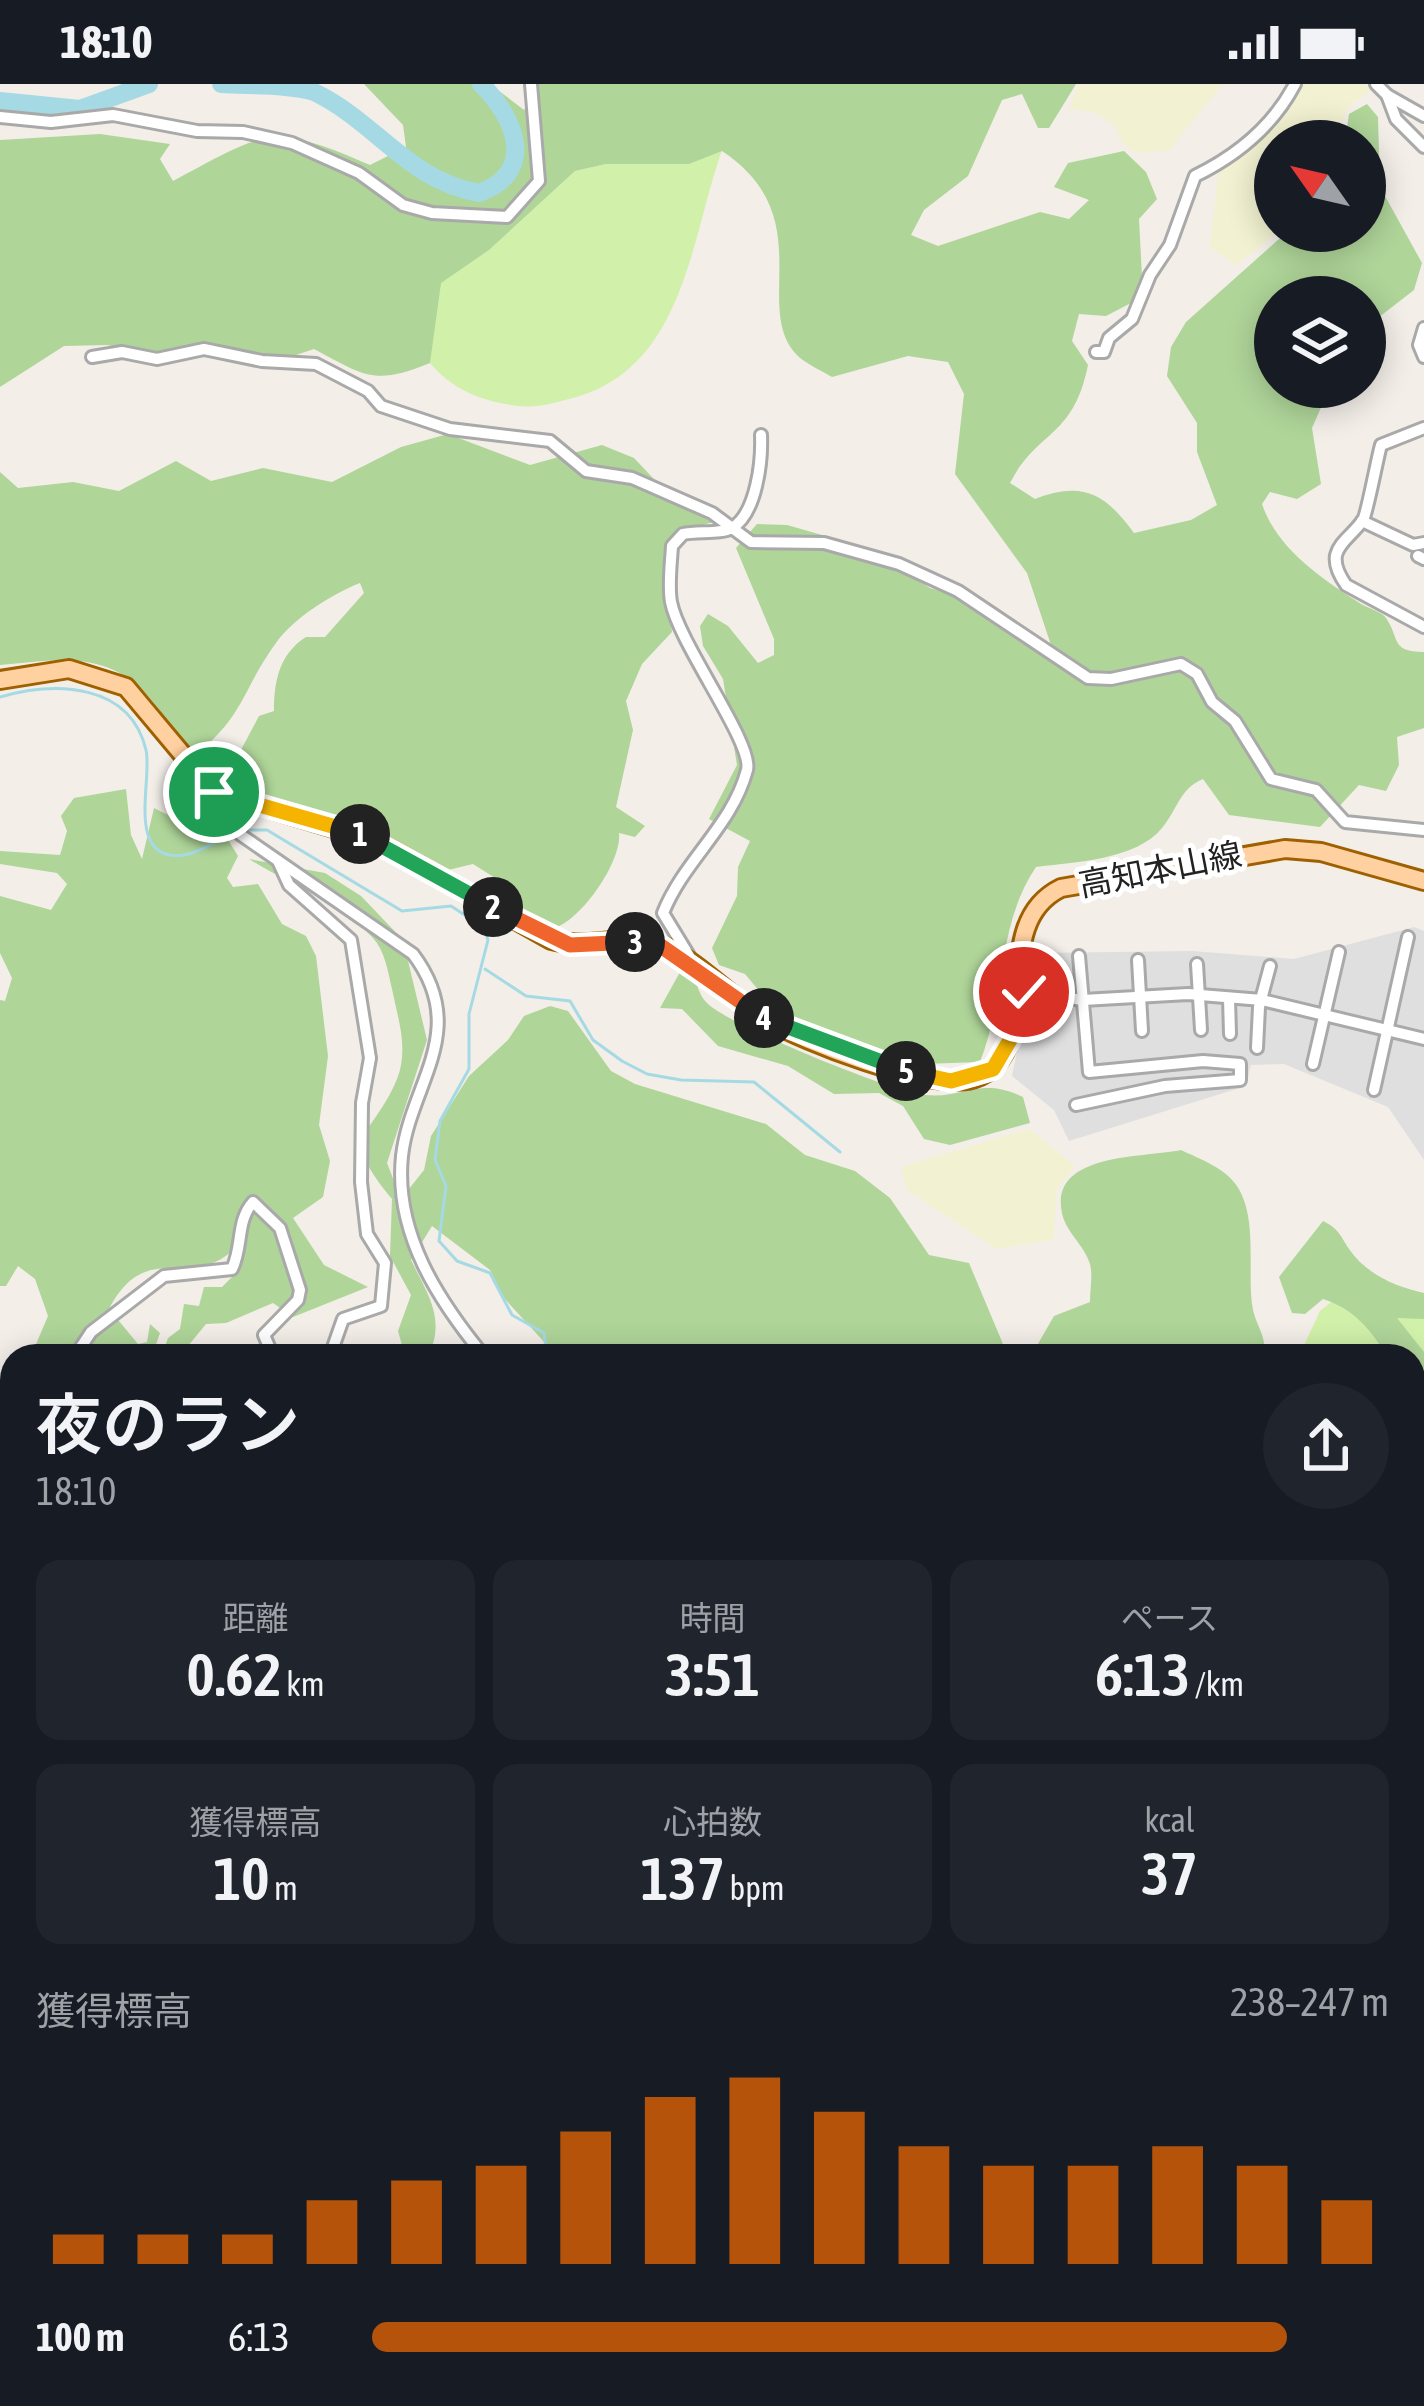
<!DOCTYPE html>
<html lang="ja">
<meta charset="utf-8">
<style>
:root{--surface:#171b24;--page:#20242c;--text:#f1f3f6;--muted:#9ea1a6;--accent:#b45309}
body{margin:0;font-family:"Asap Condensed","Noto Sans JP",sans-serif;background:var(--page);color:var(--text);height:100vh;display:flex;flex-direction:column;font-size:45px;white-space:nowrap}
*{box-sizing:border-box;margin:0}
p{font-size:39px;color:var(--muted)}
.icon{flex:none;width:66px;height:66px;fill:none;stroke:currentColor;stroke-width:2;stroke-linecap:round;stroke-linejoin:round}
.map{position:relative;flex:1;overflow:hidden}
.details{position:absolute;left:0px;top:1260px;width:1425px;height:1062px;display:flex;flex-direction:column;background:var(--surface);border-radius:36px 36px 0 0;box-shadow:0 6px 30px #0003}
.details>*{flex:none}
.needle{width:78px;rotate:304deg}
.controls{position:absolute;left:1254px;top:36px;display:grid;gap:24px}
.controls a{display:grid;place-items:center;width:132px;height:132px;border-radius:50%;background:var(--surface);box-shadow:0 6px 30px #0003;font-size:60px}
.pin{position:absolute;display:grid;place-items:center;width:102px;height:102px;color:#fff;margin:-51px;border:6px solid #fff;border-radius:50%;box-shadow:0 3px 12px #0007}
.km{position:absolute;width:60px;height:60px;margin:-30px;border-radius:50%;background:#222;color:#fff;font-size:33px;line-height:60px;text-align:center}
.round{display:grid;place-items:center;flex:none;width:126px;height:126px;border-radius:63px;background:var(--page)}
.overview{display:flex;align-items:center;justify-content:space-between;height:204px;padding:0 36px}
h1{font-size:66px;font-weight:600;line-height:90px}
.figures{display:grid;grid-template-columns:repeat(3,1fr);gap:18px;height:204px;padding:12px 36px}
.figures div{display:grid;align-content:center;border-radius:24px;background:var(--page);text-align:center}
.figures b{font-size:60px;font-weight:600}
.figures small{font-size:33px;font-weight:400}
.figures p{font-size:33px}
.chart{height:336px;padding:24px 36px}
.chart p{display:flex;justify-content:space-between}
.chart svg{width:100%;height:216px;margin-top:12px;stroke:var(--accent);stroke-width:6}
ul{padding:0 36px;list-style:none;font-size:39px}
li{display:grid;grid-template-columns:192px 144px 1fr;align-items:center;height:90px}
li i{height:30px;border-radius:15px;background:var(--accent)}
.status{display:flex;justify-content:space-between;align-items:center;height:84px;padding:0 60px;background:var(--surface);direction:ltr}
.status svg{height:33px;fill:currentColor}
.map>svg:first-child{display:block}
</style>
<div class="status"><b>18:10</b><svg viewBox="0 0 49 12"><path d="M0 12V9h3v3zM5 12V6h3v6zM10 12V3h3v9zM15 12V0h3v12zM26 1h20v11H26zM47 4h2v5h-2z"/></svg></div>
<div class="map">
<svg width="1424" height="2322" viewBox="0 0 1424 2322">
<rect width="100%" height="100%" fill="#f3eee8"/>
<polygon fill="#e0dfdf" points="1414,843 1424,847 1424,1076 1388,1023 1284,980 1251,981 1246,1002 1069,1057 1054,1026 1012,992 1037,869 1192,867 1294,875"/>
<g fill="#f2f2d2">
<polygon points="1079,0 1223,0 1169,66 1137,69 1123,60 1115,42 1094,28 1069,25"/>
<polygon points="1301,0 1367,0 1372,5 1349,23 1336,48 1338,57 1275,57 1275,147 1280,147 1236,181 1210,163 1218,90 1265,49"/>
<polygon points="1029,1045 1075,1082 1057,1105 1053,1156 996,1165 907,1106 901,1083"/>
</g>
<g fill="#d1f0aa">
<path d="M722,66C690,157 684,284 573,314C554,319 538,324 518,322C482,317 454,307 430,279L440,199L489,166L575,87L606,80H689Z"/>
<polygon points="1363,1193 1424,1210 1424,1943 1413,1937 1413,1272 1299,1272 1320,1227"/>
</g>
<g fill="#afd599">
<path d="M364,0H490L524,26L539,0H1076L1049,44H1038L1022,10L1002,16L968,92L924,126L911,151L938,162L1040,128L1069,135L1089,116L1054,103L1068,79L1124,67L1146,88L1157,115L1139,135L1142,193L1131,219L1106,232L1079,230L1072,257L1088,281C1073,355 1038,345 1010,399L1035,415C1082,397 1105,409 1134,449L1191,436L1217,421L1197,368V339L1167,292L1171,263L1186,238L1288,147H1365V57H1345L1349,30L1367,20L1378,33L1380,103L1422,179L1414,206L1365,244V213H1275V303H1330L1312,344L1321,400L1297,415L1270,408L1262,420C1277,465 1322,495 1361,520C1368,524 1382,528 1386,534C1400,554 1390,568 1424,568V644L1397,653L1399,681L1386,707L1359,701L1320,743L1229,731L1203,695C1179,705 1178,725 1162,744C1136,776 1074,778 1036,783C997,840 1005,915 980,978L923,980L798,945L786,939L745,890L719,881L712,864L737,812L738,783L750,757L709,735L737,681L723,595L703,562L700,542L708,530L728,542L758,579L774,571V555L736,464L757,440L787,441L871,465L930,504L959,512L1032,558L1051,561L1027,489L955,390L964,310L948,278L908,272L832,293C822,287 809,281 800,274C748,227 823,134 722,67L689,80H606L575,87L489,166L441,199L430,279C374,302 365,292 314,265L266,281L212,266L153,269L107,261L64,262L0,303V56L100,50L170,60L160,75L173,97C266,48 270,37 370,81L406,63L403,41Z"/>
<path d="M448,350L530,381L602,361L634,374L669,411L718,437L686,445L664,467L672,548L642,580L626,617L633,646L616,723L645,742L635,753L619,749C622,777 583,833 557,843L507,818L500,797L473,780L448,786L376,744L239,706L210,689L207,674L234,679L259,632L274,627C274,598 279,570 306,553H325L364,509L360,499C334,509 292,535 276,559C241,607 245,632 194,672C176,654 165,631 148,612C106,565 55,576 0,581V388L18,404L73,398L119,407L176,377L211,397L263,384L332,398L401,363Z"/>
<path d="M126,705L131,751L142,775L154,724L188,741H219L238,772L227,794L233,803L258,800L282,840L306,852L316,872L328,972L319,1041L330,1077L323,1113L293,1134L324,1181L368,1203L293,1233L273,1219L226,1239L206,1240L183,1268L162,1272L168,1254L180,1245L184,1220L199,1222L204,1203H222L238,1187L232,1167C188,1206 146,1154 109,1225L138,1260L147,1258L150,1240L160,1249L152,1272H31L48,1232L35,1195L18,1182L6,1202H0V916L5,917L12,894L0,869V812L51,826L67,800L57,789L0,780V767L60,771L67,747L61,732L74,714Z"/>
<path d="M249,775L325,789L361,812L403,856L427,956L387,1079L401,1115L424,1086L431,1052L469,992L508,956L524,932L550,922L568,927L611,987L635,1000L766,1040L805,1071L855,1087L890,1114L929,1171L969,1179L1008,1272H557L504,1214L490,1186L432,1142L411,1176C427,1209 445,1233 430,1268L435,1272H405L398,1247L411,1211L390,1172L392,1115C336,1048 373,1054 397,995C409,965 398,935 392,905C388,888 385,867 373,854C339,817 290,801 249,775Z"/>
<path d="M680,888L694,893C697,901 700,912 706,918C725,940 894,1009 925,1011C966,1015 979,992 1023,1013L1030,1039L950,1061L924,1055L903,1022L879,1009L834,1010L788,982L718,962L682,925L660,924Z"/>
<path d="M1181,1066C1200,1075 1225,1084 1237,1102C1259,1136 1246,1190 1253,1226C1257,1244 1268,1254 1263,1272H1031L1054,1232L1090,1218C1090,1206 1093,1191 1090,1180C1085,1162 1065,1147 1062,1129C1049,1068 1145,1074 1181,1066Z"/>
<path d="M1323,1137C1339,1145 1340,1151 1349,1165C1366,1190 1396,1203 1424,1209V1235L1397,1234L1424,1268V1630L1419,1653L1424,1680V1878L1413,1885V1272H1387C1370,1245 1354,1225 1323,1215L1305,1230L1292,1229L1279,1193Z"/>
<path d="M12,1371V1940C2,1974 12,2036 12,2076L0,2071V1407Z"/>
<polygon points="12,2135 12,2310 867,2310 863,2319 851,2322 0,2322 0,2140"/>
<polygon points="953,2310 1362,2310 1357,2322 953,2322"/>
</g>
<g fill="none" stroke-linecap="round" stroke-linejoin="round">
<g stroke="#a5dae4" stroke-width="3">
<path d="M0,613C56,597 130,599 146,666C153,695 124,779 184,771C200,769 219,755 234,748"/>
<polyline points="244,746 267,746 402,827 451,822 483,843 488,856 469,930 469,985 440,1037 435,1076 446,1102 439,1157 457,1177 490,1189 512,1231 544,1249 547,1272"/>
<polyline points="485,885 526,912 570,917 593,956 622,977 647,990 681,996 754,998 840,1068"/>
</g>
<g stroke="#a5dae4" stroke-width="18">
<path d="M221,0C247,2 290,0 314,8C378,39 407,96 479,109C538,88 515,33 481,0"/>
<polyline points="0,17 80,25 149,0"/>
</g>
<defs>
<g id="street">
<polyline points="1376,0 1387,11 1396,35 1424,63"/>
<polyline points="1387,11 1424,32"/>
<polyline points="0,33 51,38 113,31 197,47 243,48 292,59 359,89 403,121 432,129 507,133 539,97 531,0"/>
<polyline points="1424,244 1419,261 1424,273"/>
<path d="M1096,268H1104L1109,254L1132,235L1150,191L1170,161L1195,92C1236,72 1273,42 1295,0"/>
<polyline points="92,273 122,268 157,275 204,265 262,277 316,280 368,307 381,322 450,345 550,357 586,387 632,394 712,429 751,458 824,459 899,480 958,507 1088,594 1111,595 1181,580 1197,590 1212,618 1235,637 1271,695 1316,706 1345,738 1424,746"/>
<path d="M1424,344L1381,361C1377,375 1367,430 1363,436C1347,459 1321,465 1346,501L1424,543"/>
<polyline points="1362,437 1413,461 1424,459"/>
<polyline points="1418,472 1424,475"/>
<path d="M230,715L241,751L413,870C471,947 410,1000 402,1072C394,1149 438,1216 484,1272"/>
<polyline points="278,777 289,801 351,856 370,974 362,1019 361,1098 367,1150 385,1179 381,1222 343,1235 330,1272"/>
<path d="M691,875L663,829C684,776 732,742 747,686C754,660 679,560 671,518C668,501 671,480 672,462L683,450C697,447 722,450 732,444C757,429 762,376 761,351"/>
<polyline points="1138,876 1142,947"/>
<polyline points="1197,880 1201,946"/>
<polyline points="1018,907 1083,916 1188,910 1262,916 1424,955"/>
<polyline points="1229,914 1230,950"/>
<polyline points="1257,964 1259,923 1270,882"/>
<polyline points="1313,980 1339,868"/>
<polyline points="1374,1006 1408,853"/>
<polyline points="1076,1021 1165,1002 1240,996 1240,980 1203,977 1089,988 1079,872"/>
<path d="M75,1272L91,1248L164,1192L232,1185C243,1163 236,1137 253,1118L280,1144L300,1206L298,1216L264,1251L273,1272"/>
<polyline points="12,1617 7,1631 12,1639"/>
<polyline points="12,1705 4,1807 12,1868"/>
<polyline points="12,1997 12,2044"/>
<polyline points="0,2136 12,2130"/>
<polyline points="1413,2290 1424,2283"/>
<polyline points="1288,2310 1306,2322"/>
<polyline points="857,2322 860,2310"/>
<polyline points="1369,2322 1382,2310"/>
</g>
<path id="primary" d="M0,596L69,585L126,603L214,708L374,756L551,856C587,866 628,848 661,861C700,878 730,914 766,935C806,959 923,1003 968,996C988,992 1000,980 1008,961C1028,910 1002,833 1061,804L1285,765L1321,768L1424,797"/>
</defs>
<use href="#street" stroke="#a9a9a9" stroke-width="16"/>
<use href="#primary" stroke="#9f6000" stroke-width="22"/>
<use href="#street" stroke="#fff" stroke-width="10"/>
<use href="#primary" stroke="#ffd0a0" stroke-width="16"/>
</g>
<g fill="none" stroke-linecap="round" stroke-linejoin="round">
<defs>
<polyline id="split-1" points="214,708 360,750"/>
<polyline id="split-2" points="360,750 493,823"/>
<polyline id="split-3" points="493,823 570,861 635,858"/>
<polyline id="split-4" points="635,858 658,860 764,934"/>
<polyline id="split-5" points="764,934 906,987"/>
<polyline id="split-6" points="906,987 951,997 993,985 1010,956 1018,907 1024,908"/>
</defs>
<use href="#split-1" stroke="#fff" stroke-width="24"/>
<use href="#split-2" stroke="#fff" stroke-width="24"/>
<use href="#split-3" stroke="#fff" stroke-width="24"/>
<use href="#split-4" stroke="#fff" stroke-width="24"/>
<use href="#split-5" stroke="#fff" stroke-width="24"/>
<use href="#split-6" stroke="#fff" stroke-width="24"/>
<use href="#split-1" stroke="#f5b400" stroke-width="15"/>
<use href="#split-2" stroke="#22a559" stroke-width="15"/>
<use href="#split-3" stroke="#f0652b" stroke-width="15"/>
<use href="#split-4" stroke="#f0652b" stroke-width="15"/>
<use href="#split-5" stroke="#22a559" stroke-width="15"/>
<use href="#split-6" stroke="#f5b400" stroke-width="15"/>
</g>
<g text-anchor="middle" stroke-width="10" stroke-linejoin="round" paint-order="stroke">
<g font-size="33" fill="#222" stroke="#fff">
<text transform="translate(1160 785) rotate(-11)" y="12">高知本山線</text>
</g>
</g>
</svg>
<div class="controls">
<a><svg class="needle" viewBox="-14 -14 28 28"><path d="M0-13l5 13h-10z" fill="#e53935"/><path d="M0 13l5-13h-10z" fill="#9ea1a6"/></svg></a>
<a><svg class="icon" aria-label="layers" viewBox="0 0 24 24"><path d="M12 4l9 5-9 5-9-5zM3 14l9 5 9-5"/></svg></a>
</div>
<div class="pin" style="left:214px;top:708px;background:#1e9e55"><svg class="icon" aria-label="arrive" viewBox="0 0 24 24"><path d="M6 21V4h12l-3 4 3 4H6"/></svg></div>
<div class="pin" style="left:1024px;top:908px;background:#d93025"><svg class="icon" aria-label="check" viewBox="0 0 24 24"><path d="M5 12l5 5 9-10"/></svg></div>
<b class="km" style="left:360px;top:750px">1</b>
<b class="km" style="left:493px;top:823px">2</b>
<b class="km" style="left:635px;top:858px">3</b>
<b class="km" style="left:764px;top:934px">4</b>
<b class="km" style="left:906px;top:987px">5</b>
<section class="details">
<div class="overview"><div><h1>夜のラン</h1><p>18:10</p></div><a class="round"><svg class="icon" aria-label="share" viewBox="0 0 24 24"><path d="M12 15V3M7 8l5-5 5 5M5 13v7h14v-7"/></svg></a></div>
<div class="figures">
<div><p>距離</p><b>0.62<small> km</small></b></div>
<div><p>時間</p><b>3:51</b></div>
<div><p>ペース</p><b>6:13<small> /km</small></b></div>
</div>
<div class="figures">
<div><p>獲得標高</p><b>10<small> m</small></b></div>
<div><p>心拍数</p><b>137<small> bpm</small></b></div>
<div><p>kcal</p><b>37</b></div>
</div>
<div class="chart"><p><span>獲得標高</span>238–247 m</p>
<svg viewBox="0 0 160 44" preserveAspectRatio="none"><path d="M5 44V38M15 44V38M25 44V38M35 44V31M45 44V27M55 44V24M65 44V17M75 44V10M85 44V6M95 44V13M105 44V20M115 44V24M125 44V24M135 44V20M145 44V24M155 44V31"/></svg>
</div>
<ul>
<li><b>100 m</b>6:13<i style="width:90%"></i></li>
</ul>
</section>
</div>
